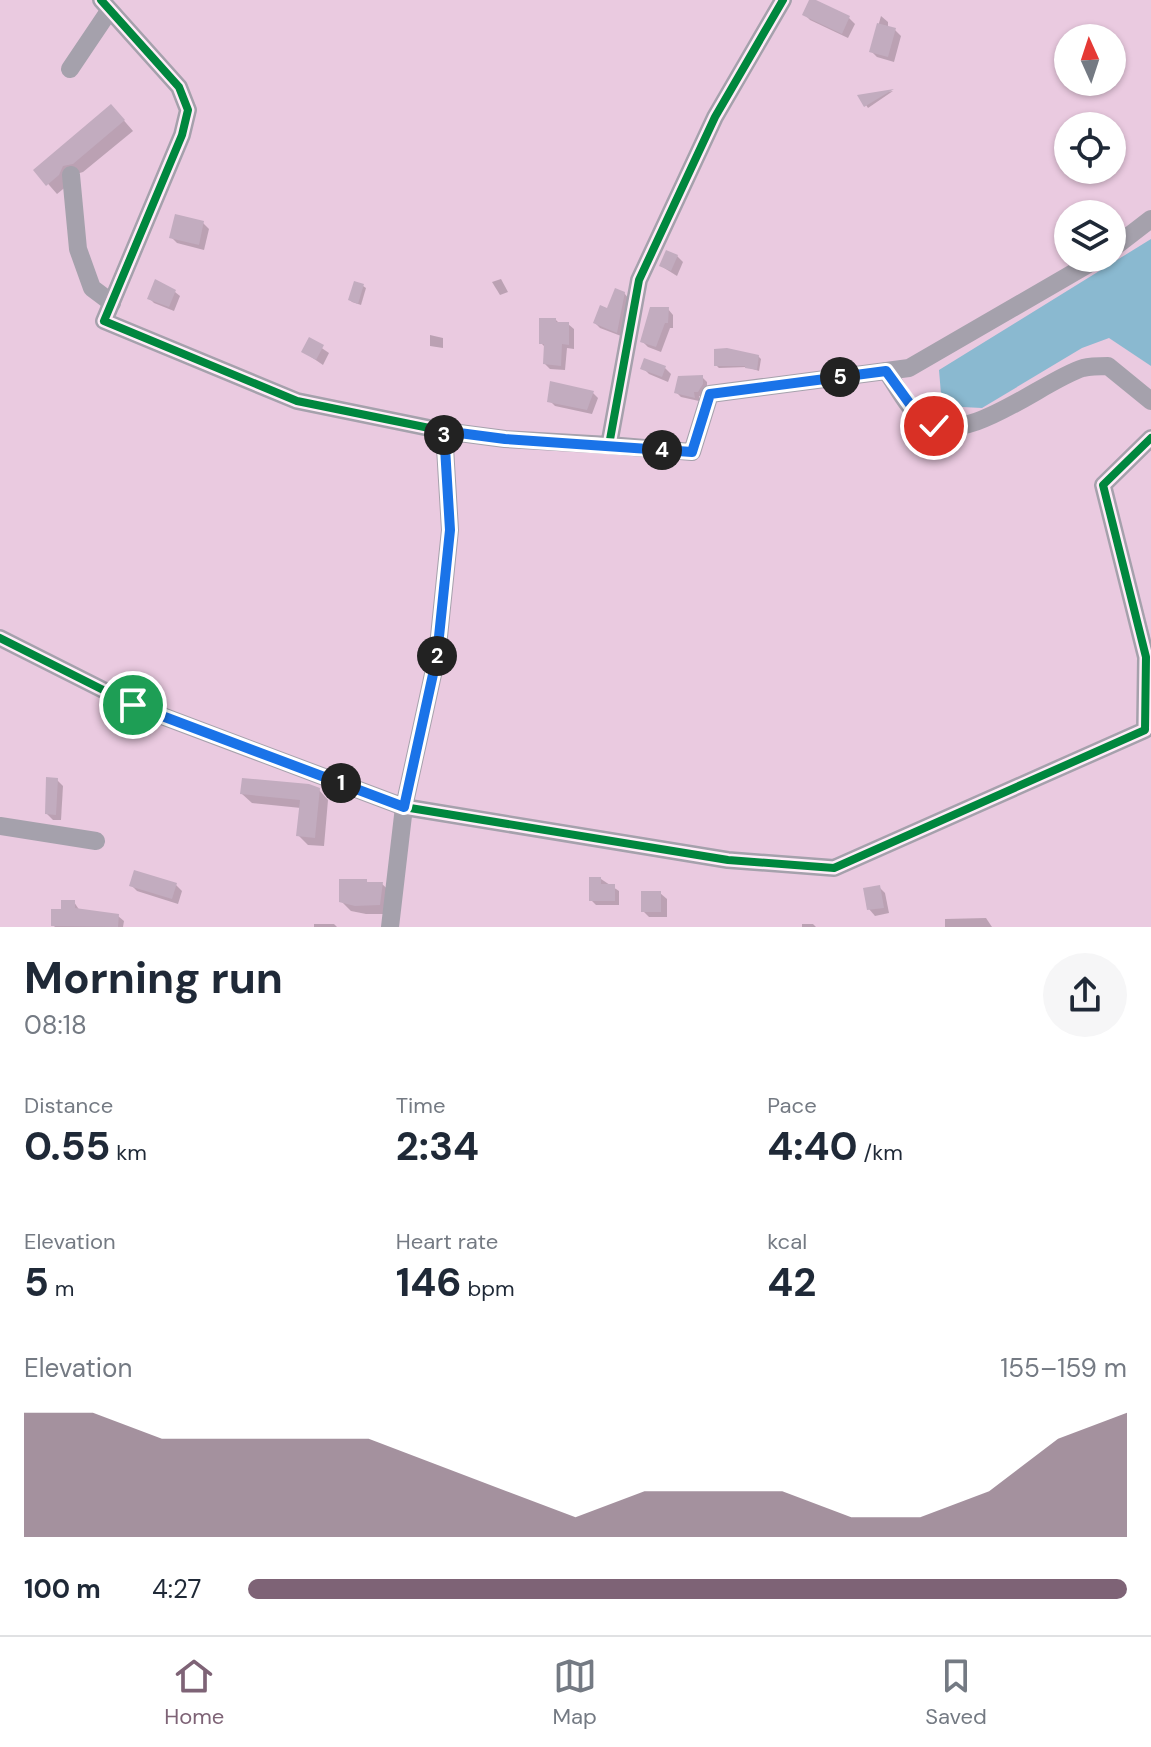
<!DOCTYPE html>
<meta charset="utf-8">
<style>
:root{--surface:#fff;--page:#f6f6f7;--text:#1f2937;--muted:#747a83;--line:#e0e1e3;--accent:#7e6376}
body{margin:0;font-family:"DM Sans",sans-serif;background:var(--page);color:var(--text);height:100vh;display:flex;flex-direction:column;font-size:30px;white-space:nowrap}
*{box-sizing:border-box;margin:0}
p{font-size:26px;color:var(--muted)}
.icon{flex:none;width:44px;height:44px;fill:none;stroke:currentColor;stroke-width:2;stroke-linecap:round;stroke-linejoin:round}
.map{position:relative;height:927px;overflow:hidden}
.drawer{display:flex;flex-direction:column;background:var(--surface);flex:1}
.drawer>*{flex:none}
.needle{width:52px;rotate:357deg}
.fabs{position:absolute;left:1054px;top:24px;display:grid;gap:16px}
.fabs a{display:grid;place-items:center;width:72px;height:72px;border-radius:50%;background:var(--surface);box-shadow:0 2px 6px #0004;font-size:40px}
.pin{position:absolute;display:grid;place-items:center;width:68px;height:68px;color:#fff;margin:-34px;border:4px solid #fff;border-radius:50%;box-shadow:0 2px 8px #0007}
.km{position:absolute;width:40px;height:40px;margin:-20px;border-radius:50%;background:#222;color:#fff;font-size:22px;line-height:40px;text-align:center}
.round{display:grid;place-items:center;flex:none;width:84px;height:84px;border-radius:42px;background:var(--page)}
.headline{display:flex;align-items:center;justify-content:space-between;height:136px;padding:0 24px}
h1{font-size:44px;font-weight:700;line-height:60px}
.figures{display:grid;grid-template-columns:repeat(3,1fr);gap:12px;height:136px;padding:8px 24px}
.figures div{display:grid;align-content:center}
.figures b{font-size:40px;font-weight:700}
.figures small{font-size:22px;font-weight:400}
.figures p{font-size:22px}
.chart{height:224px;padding:16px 24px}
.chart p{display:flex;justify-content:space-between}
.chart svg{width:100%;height:144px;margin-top:8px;fill:var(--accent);opacity:.7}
ul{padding:0 24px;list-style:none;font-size:26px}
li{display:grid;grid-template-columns:128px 96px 1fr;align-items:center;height:60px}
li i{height:20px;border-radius:10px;background:var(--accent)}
.dock{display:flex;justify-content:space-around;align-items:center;height:112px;border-top:2px solid var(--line);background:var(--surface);font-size:22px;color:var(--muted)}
.dock a{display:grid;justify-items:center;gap:4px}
.dock .selected{color:var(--accent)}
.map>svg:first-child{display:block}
</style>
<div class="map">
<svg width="1151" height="927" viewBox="0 0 1151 927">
<rect width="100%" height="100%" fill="#eacae0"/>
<polygon fill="#8ab9d0" points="1151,239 1151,366 1109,338 1082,348 982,408 942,406 939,370"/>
<g fill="#0003">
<polygon points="804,14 849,18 855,24 848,38 810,20"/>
<polygon points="881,16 888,22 888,28 895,30 901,36 894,62 877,57 871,51"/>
<polygon points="893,91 868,108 860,96"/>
<polygon points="120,116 133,131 83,172 73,175 68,185 57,194 36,170"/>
<polygon points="203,223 209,229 204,250 177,243 171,237"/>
<polygon points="677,256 683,262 677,276 661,266"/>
<polygon points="501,279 508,292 500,295 492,282"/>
<polygon points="363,286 366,288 361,305 352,302 350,300"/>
<polygon points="175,292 180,296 174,311 154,303 149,298"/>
<polygon points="624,293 629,299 621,336 600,328 595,323"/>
<polygon points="668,309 673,315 673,328 670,328 661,352 648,347 642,341"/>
<polygon points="556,320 560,324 568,324 574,329 574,349 567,348 565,370 550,369 545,364 546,348 541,343"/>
<polygon points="430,335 443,338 443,348 430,346"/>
<polygon points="310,340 329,353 323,365 304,352"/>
<polygon points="758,356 761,359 759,371 747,367 719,368 716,365"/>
<polygon points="643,368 665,368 671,374 668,382 649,374"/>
<polygon points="702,377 707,382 707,390 703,396 699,396 699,401 681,397 676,392"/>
<polygon points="593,393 598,398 592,414 555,406 550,401"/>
<polygon points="57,780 63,786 61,820 53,820 47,814"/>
<polygon points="319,790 328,800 324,846 308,845 298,835 301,808 252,803 242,794"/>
<polygon points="601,879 619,891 619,905 596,905 591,900"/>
<polygon points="366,881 370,884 382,884 392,893 389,914 366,914 351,911 341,901"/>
<polygon points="131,885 176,885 182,891 178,904 137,891"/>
<polygon points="879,887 885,893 889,913 875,916 869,909"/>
<polygon points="660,893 667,899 667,917 649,917 643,911"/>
<polygon points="74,902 80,911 118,916 124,921 123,927 55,927 53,925 63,911"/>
<polygon points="986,918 992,927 945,927 945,919"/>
<polygon points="314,924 334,924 337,927 314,927"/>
<polygon points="802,924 813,924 816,927 802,927"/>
</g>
<g fill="#c2acbf">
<polygon points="809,0 816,0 850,16 842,34 802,15"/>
<polygon points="877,23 896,28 888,57 869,52"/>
<polygon points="894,89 864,107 857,95"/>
<polygon points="111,104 125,120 73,164 63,166 59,175 46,186 33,170"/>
<polygon points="175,214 204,221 199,245 169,238"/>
<polygon points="666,250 678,255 671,271 659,266"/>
<polygon points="155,279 176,290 169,307 147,299"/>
<polygon points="354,281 364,284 358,304 348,300"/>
<polygon points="615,288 625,292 617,333 593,323 600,305 607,308"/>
<polygon points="650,307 669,307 668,323 665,323 656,347 640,342"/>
<polygon points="539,318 556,318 556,322 569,322 569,345 562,344 561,366 543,364 544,344 539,344"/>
<polygon points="309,337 324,345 316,360 301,352"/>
<polygon points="727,348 759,355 757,370 745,368 745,366 714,366 714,349"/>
<polygon points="644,358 666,366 662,377 640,369"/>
<polygon points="703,375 703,384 698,392 694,392 695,398 674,393 678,376"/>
<polygon points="550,381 594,391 587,410 547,402"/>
<polygon points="46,777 58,778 56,815 45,814"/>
<polygon points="242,778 309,784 320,788 315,838 296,836 300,800 240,794"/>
<polygon points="134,870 177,883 172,899 129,886"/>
<polygon points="589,877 601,877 601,884 615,884 615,901 589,901"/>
<polygon points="339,879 367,879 367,882 383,882 380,905 355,906 339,902"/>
<polygon points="880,885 884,908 867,910 863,888"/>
<rect x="641" y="891" width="20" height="21"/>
<polygon points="61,900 75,900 75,908 119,914 118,927 51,926 51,909 61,909"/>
</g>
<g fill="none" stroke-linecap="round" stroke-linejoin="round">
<g stroke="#a5a1ac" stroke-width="18">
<polyline points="101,0 179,87 188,110 182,135 104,321 297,401 444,431 505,439 609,445 639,280 715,117 783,0"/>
<polyline points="70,69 109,11"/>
<polyline points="71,175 78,249 92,288 112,303"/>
<polyline points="1112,249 1151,219"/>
<path d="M886,371C897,386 908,410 924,420C966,449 1043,380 1083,368C1091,366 1100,366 1108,366L1151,401"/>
<polyline points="609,445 692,452 710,394 909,368 1099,258"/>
<polyline points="0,638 133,705 404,807 728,860 834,868 1145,730 1146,657 1103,485 1151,438"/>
<polyline points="0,826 96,841"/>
<polyline points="390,927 404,807 437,656 450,530 444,431"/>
</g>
<defs>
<g id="cycleway">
<polyline points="101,0 179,87 188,110 182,135 104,321 297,401 444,431 505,439 609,445 639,280 715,117 783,0"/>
<polyline points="0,638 133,705 404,807 728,860 834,868 1145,730 1146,657 1103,485 1151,438"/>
</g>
</defs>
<use href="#cycleway" stroke="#ffecf8" stroke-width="13"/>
<use href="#cycleway" stroke="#00873e" stroke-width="8"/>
</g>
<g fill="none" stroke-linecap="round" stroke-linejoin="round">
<defs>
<polyline id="route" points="133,705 404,807 437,656 450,530 444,431 505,439 692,452 710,394 886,371 920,418 934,426"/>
</defs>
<use href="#route" stroke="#fff" stroke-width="16"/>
<use href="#route" stroke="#1a73e8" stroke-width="10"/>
</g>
</svg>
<div class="fabs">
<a><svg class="needle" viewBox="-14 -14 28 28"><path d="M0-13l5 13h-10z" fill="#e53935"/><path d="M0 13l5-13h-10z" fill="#747a83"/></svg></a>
<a><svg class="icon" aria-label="locate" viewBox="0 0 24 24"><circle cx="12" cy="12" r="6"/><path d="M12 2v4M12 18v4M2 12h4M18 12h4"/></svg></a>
<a><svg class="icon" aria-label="layers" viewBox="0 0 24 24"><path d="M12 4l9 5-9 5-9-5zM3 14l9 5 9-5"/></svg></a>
</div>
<div class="pin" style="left:133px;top:705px;background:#1e9e55"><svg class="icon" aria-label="arrive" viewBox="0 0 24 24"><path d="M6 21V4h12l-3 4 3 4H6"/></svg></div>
<div class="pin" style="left:934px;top:426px;background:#d93025"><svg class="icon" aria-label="check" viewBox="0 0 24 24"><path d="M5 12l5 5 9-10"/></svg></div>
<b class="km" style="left:341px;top:783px">1</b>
<b class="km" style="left:437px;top:656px">2</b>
<b class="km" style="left:444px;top:435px">3</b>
<b class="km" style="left:662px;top:450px">4</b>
<b class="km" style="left:840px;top:377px">5</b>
</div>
<section class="drawer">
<div class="headline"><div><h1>Morning run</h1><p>08:18</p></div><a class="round"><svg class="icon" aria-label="share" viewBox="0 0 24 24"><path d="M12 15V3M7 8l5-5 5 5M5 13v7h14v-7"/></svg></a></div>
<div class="figures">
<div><p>Distance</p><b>0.55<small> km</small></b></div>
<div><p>Time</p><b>2:34</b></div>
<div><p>Pace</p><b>4:40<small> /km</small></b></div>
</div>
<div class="figures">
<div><p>Elevation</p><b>5<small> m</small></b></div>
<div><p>Heart rate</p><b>146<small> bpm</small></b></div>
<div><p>kcal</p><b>42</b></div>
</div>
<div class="chart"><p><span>Elevation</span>155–159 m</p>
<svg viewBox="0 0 160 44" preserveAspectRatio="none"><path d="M0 44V6L10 6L20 14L30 14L40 14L50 14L60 22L70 30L80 38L90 30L100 30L110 30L120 38L130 38L140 30L150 14L160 6V44z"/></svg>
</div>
<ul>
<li><b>100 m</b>4:27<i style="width:100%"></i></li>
</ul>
</section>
<nav class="dock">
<a class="selected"><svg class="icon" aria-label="home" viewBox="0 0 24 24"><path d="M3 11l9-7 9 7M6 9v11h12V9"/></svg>Home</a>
<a><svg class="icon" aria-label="map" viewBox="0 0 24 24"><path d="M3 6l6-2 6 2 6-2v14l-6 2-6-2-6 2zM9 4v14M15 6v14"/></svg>Map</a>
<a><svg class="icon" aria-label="saved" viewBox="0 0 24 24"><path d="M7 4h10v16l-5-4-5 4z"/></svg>Saved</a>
</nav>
